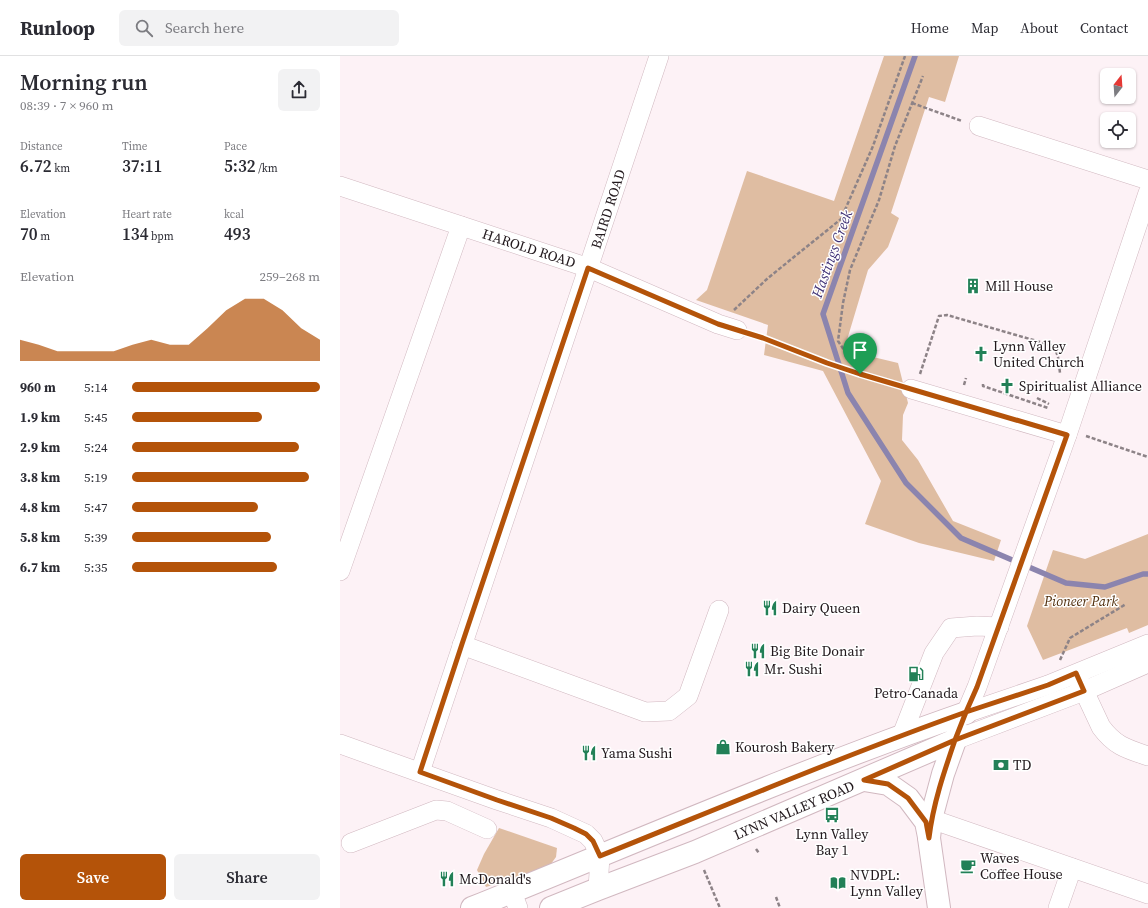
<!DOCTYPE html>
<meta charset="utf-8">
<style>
:root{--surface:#fff;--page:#f2f2f3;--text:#2b2b33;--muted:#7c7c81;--line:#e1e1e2;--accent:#b45309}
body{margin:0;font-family:"Source Serif 4",serif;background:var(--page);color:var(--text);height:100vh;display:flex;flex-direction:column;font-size:15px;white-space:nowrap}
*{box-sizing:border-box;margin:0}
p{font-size:13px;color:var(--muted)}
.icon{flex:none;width:22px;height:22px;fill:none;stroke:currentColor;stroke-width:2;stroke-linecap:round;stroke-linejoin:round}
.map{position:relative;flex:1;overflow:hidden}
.side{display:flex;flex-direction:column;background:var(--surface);width:340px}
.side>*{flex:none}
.needle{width:26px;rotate:17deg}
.fabs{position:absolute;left:760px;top:12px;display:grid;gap:8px}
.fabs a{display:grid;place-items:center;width:36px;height:36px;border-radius:6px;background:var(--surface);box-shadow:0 1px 3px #0004;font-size:20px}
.pin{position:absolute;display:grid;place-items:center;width:34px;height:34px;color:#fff;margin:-41px -17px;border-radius:50% 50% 50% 0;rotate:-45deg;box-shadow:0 0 4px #0007}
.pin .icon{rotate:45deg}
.round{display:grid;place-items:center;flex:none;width:42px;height:42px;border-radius:6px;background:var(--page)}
.summary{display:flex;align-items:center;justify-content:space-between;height:68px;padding:0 20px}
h1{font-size:22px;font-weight:600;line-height:30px}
.metrics{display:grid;grid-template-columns:repeat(3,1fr);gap:6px;height:68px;padding:4px 20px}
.metrics div{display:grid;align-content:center}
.metrics b{font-size:17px;font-weight:600}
.metrics small{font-size:11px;font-weight:400}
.metrics p{font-size:11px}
.chart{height:112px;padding:8px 20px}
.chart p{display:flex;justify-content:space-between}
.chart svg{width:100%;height:72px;margin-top:4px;fill:var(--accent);opacity:.7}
.action{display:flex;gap:8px;margin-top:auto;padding:8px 20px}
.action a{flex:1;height:46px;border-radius:6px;background:var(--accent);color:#fff;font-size:16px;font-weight:600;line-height:46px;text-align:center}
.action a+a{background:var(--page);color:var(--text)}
ul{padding:0 20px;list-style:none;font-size:13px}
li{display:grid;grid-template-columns:64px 48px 1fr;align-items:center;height:30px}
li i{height:10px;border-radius:5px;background:var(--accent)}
header{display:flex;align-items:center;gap:24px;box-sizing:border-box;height:56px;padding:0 20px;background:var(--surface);border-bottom:1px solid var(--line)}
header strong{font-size:19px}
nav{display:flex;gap:22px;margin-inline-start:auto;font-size:14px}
.search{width:280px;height:36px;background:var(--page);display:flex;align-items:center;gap:10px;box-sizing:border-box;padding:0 14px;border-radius:6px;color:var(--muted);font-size:15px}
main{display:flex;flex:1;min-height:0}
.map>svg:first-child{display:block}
</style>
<header>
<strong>Runloop</strong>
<div class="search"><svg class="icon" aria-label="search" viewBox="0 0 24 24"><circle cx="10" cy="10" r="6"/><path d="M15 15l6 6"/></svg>Search here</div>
<nav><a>Home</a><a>Map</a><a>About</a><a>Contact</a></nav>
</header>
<main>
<section class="side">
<div class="summary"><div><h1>Morning run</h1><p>08:39 · 7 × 960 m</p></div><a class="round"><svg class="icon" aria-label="share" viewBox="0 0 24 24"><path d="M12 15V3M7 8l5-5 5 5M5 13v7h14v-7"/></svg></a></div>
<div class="metrics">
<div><p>Distance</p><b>6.72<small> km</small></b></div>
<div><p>Time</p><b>37:11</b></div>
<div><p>Pace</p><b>5:32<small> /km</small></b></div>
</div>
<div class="metrics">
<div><p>Elevation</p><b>70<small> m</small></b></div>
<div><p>Heart rate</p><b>134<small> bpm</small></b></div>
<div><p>kcal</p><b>493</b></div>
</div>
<div class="chart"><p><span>Elevation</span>259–268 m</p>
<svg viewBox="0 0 160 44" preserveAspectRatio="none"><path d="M0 44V31L10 34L20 38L30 38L40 38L50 38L60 34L70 31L80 34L90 34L100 24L110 13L120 6L130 6L140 13L150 24L160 31V44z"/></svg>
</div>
<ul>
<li><b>960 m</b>5:14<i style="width:100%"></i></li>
<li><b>1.9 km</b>5:45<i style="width:69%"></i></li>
<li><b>2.9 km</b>5:24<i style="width:89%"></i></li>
<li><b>3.8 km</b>5:19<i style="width:94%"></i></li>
<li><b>4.8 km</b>5:47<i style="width:67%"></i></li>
<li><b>5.8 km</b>5:39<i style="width:74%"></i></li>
<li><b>6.7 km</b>5:35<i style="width:77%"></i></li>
</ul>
<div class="action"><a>Save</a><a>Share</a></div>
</section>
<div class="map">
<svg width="808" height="852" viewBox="0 0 808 852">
<rect width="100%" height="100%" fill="#fdf2f6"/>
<g fill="#dfbda2">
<polygon points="544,0 619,0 605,46 589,41 551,157 559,162 548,191 528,214 504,294 558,307 568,347 563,359 562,384 578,404 613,465 661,484 654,505 579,487 525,468 541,425 483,315 424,299 428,269 356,244 367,234 407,115 494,145"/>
<polygon points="808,478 808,569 789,577 787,572 703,604 687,570 713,494 745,503"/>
<polygon points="159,772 217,792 216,801 208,812 146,831 137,814 144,798"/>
</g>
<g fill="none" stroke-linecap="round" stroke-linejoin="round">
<polyline stroke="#8b84ae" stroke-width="5.5" points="575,0 483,258 508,337 566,427 621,482 726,527 765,531 803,518 808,518"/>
<defs>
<g id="minor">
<polyline points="639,70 808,124"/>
<polyline points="0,130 249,212 378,268 397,274"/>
<polyline points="571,333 727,379"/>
<polyline points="0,515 121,170"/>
<polyline points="122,589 305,656 329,655 348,640 379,554"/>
<path d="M739,624L761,671C775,690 787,693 808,700"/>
<polyline points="626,657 637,631 727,379 808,137"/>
<polyline points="626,657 708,629 808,588"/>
<polyline points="562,679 594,597 611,572 637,570 659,571"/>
<polyline points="615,684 744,635 808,607"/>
<polyline points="0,688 157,744 211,762 246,778 253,785 260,800 258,833"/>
<polyline points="80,716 319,0"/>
<polyline points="591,763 808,838"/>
<polyline points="11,787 96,754 107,755 147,773"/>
<polyline points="172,836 178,852"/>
<polyline points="718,852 732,812"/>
</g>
<g id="major">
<polyline points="524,724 548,728 568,742 586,766 589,781"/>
<path d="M132,852C296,786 459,715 626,657"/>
<polyline points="211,852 258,833 355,796 615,684"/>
<polyline points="599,852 589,782 591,763 603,718 618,676"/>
</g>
</defs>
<use href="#minor" stroke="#d1b8c0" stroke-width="20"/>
<use href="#major" stroke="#d1b8c0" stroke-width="24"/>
<g stroke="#8d8387" stroke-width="2.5" stroke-dasharray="4 2" stroke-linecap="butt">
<polyline points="572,47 622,65"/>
<polyline points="394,254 428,222 501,163 533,90 565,0"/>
<polyline points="413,279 487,307 555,328"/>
<polyline points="520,318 498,285 503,247 510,214 539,144 555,90 583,20"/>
<polyline points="580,318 599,260 607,259 714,290 718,301 720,317"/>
<polyline points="643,328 643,330 708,352"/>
<polyline points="624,329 626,322"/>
<polyline points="697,342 709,348"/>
<polyline points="746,380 808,401"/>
<polyline points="720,604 730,582 786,548"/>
<polyline points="416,793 419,797"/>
<polyline points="364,814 380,852"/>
<polyline points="436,841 440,852"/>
</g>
<use href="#minor" stroke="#fff" stroke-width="19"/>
<use href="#major" stroke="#fff" stroke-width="22"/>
</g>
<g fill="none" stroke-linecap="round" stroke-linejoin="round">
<defs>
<path id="route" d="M520,318L487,307L423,282L378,268L248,212L122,588L80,716L157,744L211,762L234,772L246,778L253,785L260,800C382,751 503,700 626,656L615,684L524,724L548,728L568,742L586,766L589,782C593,748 604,716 615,684L744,635L736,617L708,629L626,656L637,631L727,379L520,318"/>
</defs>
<use href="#route" stroke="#fff" stroke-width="8"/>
<use href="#route" stroke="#b45309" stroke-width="5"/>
</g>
<defs>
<symbol id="building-bare" viewBox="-9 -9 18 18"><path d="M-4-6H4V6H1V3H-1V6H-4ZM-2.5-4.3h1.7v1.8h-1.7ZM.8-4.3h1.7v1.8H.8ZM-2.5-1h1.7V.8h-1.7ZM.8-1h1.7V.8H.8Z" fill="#228057" stroke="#fff" stroke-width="2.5" paint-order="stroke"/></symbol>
<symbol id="church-bare" viewBox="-9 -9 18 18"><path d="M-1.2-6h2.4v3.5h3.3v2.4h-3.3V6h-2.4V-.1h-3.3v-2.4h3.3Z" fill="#228057" stroke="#fff" stroke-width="2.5" paint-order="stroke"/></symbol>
<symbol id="restaurant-bare" viewBox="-9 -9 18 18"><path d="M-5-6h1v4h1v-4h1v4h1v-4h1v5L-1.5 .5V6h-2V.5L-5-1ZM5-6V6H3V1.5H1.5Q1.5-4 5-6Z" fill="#228057" stroke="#fff" stroke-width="2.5" paint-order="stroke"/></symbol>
<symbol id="fuel-bare" viewBox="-9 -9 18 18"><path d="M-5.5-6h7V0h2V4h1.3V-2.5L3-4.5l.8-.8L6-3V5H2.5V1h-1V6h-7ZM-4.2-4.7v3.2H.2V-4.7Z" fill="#228057" stroke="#fff" stroke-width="2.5" paint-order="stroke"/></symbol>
<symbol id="shop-bare" viewBox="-9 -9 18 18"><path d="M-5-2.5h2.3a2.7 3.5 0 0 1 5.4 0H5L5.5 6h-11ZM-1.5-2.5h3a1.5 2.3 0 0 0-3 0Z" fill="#228057" stroke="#fff" stroke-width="2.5" paint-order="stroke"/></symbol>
<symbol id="bank-bare" viewBox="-9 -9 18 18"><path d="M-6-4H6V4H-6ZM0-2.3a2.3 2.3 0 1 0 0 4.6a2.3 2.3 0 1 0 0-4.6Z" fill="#228057" stroke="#fff" stroke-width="2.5" paint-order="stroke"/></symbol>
<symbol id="bus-bare" viewBox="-9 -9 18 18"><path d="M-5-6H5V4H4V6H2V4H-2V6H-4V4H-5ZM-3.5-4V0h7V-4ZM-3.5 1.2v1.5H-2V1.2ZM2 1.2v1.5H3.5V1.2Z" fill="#228057" stroke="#fff" stroke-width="2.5" paint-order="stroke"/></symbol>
<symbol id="cafe-bare" viewBox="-9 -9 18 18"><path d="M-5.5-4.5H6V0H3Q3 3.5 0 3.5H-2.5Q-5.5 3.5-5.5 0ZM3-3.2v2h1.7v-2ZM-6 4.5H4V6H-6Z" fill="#228057" stroke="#fff" stroke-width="2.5" paint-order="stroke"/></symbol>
<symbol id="library-bare" viewBox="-9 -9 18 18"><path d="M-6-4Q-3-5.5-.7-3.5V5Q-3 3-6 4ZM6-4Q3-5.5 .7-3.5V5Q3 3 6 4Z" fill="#228057" stroke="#fff" stroke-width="2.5" paint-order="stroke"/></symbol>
</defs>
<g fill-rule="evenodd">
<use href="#building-bare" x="622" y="219" width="22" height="22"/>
<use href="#church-bare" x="630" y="287" width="22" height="22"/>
<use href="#church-bare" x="656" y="319" width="22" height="22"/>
<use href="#restaurant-bare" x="419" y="541" width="22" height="22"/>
<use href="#restaurant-bare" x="407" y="584" width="22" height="22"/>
<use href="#restaurant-bare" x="401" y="602" width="22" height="22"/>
<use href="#fuel-bare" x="565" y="607" width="22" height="22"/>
<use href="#shop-bare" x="372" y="680" width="22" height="22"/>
<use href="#restaurant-bare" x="238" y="686" width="22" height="22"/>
<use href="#bank-bare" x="650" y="698" width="22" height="22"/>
<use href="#bus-bare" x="481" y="748" width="22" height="22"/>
<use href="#cafe-bare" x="617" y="799" width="22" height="22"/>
<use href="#restaurant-bare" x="96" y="812" width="22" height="22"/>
<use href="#library-bare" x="487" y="816" width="22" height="22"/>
</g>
<g text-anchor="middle" stroke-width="3" stroke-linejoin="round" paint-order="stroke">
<g font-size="14" fill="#22191d" stroke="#fff">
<text transform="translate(268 153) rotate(-72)" y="5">BAIRD ROAD</text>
<text transform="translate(189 192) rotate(18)" y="5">HAROLD ROAD</text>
<text transform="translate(454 754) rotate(-23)" y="5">LYNN VALLEY ROAD</text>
</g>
<g font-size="14" fill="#22191d" stroke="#fff" text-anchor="start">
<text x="645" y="235">Mill House</text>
<text x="653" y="295">Lynn Valley<tspan x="653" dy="16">United Church</tspan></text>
<text x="679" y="335">Spiritualist Alliance</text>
<text x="442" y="557">Dairy Queen</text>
<text x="430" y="600">Big Bite Donair</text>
<text x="424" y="618">Mr. Sushi</text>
<text x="576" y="642" text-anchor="middle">Petro-Canada</text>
<text x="395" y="696">Kourosh Bakery</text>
<text x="261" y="702">Yama Sushi</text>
<text x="673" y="714">TD</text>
<text x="492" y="783" text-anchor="middle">Lynn Valley<tspan x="492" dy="16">Bay 1</tspan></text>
<text x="640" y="807">Waves<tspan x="640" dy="16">Coffee House</tspan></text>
<text x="510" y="824">NVDPL:<tspan x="510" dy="16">Lynn Valley</tspan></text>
<text x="119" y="828">McDonald's</text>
</g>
<g font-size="14" font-style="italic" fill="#52300f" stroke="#fff">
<text x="741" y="550">Pioneer Park</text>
</g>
<g font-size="15" font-style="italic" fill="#403276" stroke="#fff">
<text transform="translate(492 198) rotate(-70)" y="5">Hastings Creek</text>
</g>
</g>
</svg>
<div class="fabs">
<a><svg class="needle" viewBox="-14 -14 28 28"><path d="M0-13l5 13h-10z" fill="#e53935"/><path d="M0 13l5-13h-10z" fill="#7c7c81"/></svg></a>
<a><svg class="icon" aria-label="locate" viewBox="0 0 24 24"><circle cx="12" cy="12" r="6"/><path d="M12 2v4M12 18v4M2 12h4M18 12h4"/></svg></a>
</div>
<div class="pin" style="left:520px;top:318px;background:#1e9e55"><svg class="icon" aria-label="arrive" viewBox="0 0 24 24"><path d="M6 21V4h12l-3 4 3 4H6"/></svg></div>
</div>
</main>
